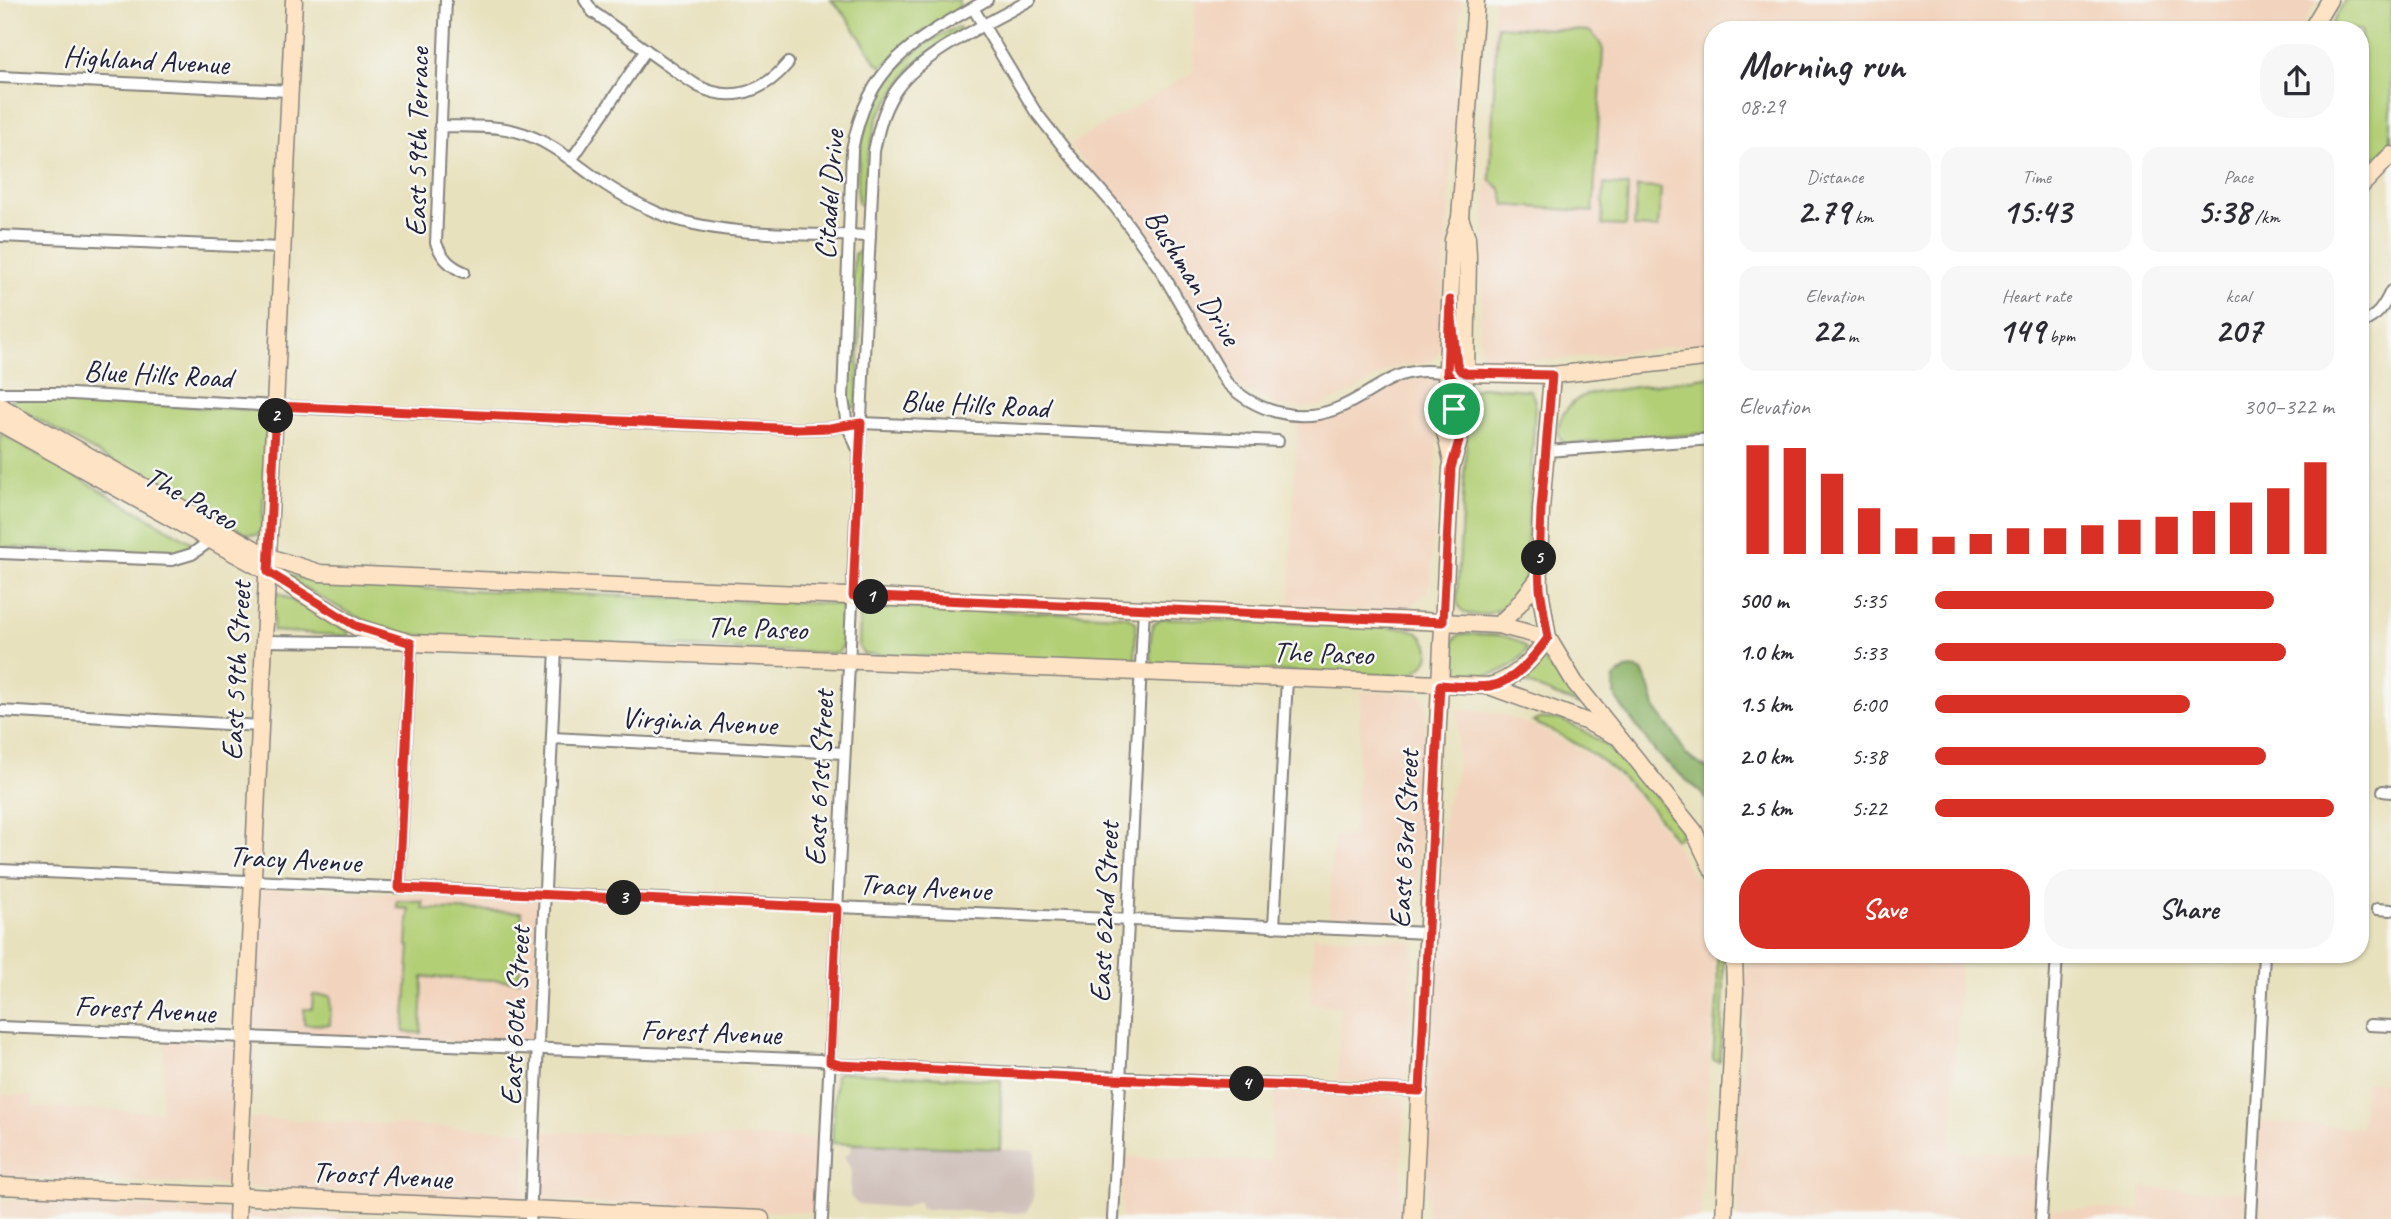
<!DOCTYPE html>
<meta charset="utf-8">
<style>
:root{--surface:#fff;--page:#f7f7f7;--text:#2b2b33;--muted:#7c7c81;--accent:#d93025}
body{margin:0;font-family:Caveat,sans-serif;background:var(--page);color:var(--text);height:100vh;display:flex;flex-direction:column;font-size:26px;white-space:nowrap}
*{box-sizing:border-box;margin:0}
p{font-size:23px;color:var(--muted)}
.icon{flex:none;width:38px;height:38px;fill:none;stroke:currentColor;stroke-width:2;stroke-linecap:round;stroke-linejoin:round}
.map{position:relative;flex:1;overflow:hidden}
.details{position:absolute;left:1704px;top:21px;width:665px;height:942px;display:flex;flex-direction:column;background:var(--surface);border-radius:28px;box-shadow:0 2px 5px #0004}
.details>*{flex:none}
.pin{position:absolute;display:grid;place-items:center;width:60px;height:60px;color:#fff;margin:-30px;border:4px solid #fff;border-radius:50%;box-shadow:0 2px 7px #0007}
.km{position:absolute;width:35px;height:35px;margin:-18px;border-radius:50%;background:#222;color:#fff;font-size:19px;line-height:35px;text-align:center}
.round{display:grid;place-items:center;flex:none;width:74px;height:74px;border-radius:28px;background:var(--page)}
.headline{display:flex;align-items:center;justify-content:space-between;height:119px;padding:0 35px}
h1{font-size:38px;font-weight:600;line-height:52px}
.stats{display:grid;grid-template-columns:repeat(3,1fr);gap:10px;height:119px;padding:7px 35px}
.stats div{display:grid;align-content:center;border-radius:18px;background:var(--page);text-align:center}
.stats b{font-size:35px;font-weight:600}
.stats small{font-size:19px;font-weight:400}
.stats p{font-size:19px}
.chart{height:196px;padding:14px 35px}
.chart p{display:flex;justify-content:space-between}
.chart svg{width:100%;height:126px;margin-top:7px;stroke:var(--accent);stroke-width:6}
.primary-button{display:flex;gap:14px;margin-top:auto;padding:14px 35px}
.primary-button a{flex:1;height:80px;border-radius:28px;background:var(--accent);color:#fff;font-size:28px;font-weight:600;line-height:80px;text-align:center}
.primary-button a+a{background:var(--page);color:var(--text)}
ul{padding:0 35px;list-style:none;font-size:23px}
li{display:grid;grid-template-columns:112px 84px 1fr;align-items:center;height:52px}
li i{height:18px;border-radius:9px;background:var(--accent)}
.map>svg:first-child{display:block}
</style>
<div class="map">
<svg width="2391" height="1219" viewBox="0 0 2391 1219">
<rect width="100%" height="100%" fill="#f6f6f2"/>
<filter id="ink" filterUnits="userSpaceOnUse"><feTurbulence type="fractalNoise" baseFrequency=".0143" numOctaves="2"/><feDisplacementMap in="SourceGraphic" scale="14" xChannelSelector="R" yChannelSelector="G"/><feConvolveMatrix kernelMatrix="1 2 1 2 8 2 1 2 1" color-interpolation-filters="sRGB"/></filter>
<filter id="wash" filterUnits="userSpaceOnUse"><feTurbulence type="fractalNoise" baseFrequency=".00686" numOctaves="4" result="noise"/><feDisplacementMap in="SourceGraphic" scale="28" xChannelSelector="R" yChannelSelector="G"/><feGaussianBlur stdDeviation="1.57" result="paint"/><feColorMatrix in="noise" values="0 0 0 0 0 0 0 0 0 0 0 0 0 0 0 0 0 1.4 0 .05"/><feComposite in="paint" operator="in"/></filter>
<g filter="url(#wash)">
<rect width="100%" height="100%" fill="#e8e1bd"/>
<g fill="#f2d4be">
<polygon points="1195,0 1461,0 1440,352 1432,361 1393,368 1341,398 1317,407 1294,408 1279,406 1248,391 1235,382 1223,364 1168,267 1147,237 1070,145 1193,72"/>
<polygon points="1494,0 2318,0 2298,30 1713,30 1713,343 1551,360 1484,360 1480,347"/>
<polygon points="1423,377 1436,381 1439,387 1432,560 1430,581 1426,593 1408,609 1398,612 1289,607 1297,421 1322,420 1342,413 1400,381"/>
<polygon points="1361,691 1414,693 1419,694 1426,702 1415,919 1412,926 1406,927 1329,924 1333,836 1354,836"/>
<polygon points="1456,709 1500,714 1537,727 1596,759 1632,791 1652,815 1671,838 1696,881 1713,947 1715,974 1700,1219 1427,1219 1428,1169 1426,1145 1445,804 1456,778 1458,721"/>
<polygon points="261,888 539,901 532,1045 253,1033"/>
<polygon points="1313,936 1402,940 1413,943 1407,1078 1405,1082 1337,1081 1341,1006 1311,1004"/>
<polygon points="1746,954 1960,954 1951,1150 2037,1155 2033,1219 1739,1219 1738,1188 1745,1035"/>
<polygon points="165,1041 238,1044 232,1185 0,1177 0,1095 33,1096 33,1107 161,1112"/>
<polygon points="2365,1082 2391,1083 2391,1219 2255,1219 2259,1122 2361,1128"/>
<polygon points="1275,1092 1403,1098 1405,1101 1399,1219 1121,1219 1123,1157 1271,1161"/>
<polygon points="250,1118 527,1131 525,1194 519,1199 512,1199 250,1188 246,1182"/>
<polygon points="540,1131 820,1139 817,1204 810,1212 804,1212 545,1201 541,1200 537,1190"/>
<polygon points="2142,1187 2245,1192 2243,1219 2047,1219 2048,1208 2140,1211"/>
<polygon points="0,1200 227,1210 230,1212 231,1219 0,1219"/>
<polygon points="250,1212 428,1219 245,1219 246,1213"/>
</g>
<polygon fill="#cfc0ba" points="852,1143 1035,1151 1033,1201 1025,1213 922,1209 918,1201 904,1208 857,1204 850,1196 851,1169 844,1156 851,1152"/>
<g fill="#b2cf76" stroke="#6a7858" stroke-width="2">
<polygon points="831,0 959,0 959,8 955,12 912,39 882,67 877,63 845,15"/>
<polygon points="2345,0 2391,0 2391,143 2361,172 2361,30 2329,30"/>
<path d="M1497,26L1589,31C1596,36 1600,41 1603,50L1593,212L1505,205L1501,189L1490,180Z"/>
<path d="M959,27L962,31L960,34L939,45L914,64L878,116L867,159L865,200L861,205L858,203C856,193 858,181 858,171C862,108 898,49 959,27Z"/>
<polygon points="1604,184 1628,186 1626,226 1602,225"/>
<polygon points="1637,187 1661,188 1658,228 1634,227"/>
<polygon points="860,251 863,254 857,404 853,408 848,404 854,254"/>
<path d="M1713,376V433L1568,444L1562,442C1551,422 1569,402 1587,394Z"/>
<path d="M1480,387L1530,390L1534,398L1535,405L1525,579C1521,588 1517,596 1509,603C1496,615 1459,624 1457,599L1469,397L1471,392Z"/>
<polygon points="17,398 257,410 266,418 267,424 262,529 257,535 247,534 157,482 106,458 15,406 11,400"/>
<polygon points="0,433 196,545 177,554 170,554 0,547"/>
<path d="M288,575L332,585L836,604C841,606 842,606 844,612C846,622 845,645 838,653L470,639C449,637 426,638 405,633C362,625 325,599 287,578Z"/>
<polygon points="277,592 346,630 350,634 349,636 273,631 274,596"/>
<polygon points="880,606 1126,616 1136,622 1135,657 1134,661 1127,665 863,654 859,646 860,614 866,607"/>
<path d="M1163,618L1405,628C1438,635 1437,671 1401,676L1154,666C1147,655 1151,636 1153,624Z"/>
<path d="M1460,634C1480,635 1515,631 1527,649C1515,669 1495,676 1473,676C1464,675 1458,676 1452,670L1454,640Z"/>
<polygon points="1542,658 1579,701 1579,705 1523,682 1524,676"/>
<path d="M1542,718C1549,720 1557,718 1563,721C1615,742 1650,786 1681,829L1680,837L1675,839C1634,782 1598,750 1533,722Z"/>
<polygon points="397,901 423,902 423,909 522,912 519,981 423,977 421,1033 404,1032 410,946 407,946 409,909 397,908"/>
<polygon points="1717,954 1723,954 1724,987 1720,1062 1713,1060 1718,987"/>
<polygon points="313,995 331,996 330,1025 304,1024 304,1009 312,1009"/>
<polygon points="840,1072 1001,1080 1000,1149 832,1143 836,1075"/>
</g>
<polygon fill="#8db267" stroke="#586a51" stroke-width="2" points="1635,668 1642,672 1649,685 1656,710 1678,739 1685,754 1713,773 1713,809 1701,793 1657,754 1617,700 1613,686 1614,678 1626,669"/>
</g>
<g filter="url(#ink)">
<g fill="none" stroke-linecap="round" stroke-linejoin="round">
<defs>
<g id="street">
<path d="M446,0L436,243C442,258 450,266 464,272"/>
<path d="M585,0L593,12C616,28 639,45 663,62C674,70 686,79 698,86C732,104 765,91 788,63"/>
<path d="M973,8L1035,111L1068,153L1116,208L1160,269L1226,382C1254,411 1297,424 1336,409C1379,392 1393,363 1447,373"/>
<polyline points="0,77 290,91"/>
<path d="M440,126C465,127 491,125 515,131C547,139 571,160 597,179C616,192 637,204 658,213C719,238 804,233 870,236"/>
<polyline points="572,159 646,50"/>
<polyline points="0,236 283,248"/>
<path d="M2361,323C2378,316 2383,308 2391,291"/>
<polyline points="0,393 55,393 312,408 798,429 830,428 861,423 1278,441"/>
<path d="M857,447L847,425L843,399L852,150C868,63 915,40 987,0"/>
<polyline points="1547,451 1713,439"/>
<polyline points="0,553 172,560 192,554 210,541"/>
<polyline points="265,641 411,643 399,888"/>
<polyline points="0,711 261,726"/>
<polyline points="552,738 844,753"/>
<polyline points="2383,791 2391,792"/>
<polyline points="0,870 1428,933"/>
<polyline points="2377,909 2391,910"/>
<polyline points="1274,927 1287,679"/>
<polyline points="2370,1025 2391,1026"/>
<polyline points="0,1027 820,1060 840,1065 1420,1091"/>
<polyline points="530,1219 556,648"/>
<path d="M822,1219L874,151C878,132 882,113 893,95C917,54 988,24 1030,0"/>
<polyline points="1113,1219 1144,607"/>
<polyline points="2041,1219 2057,954"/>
<polyline points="2250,1219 2264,954"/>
</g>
<g id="secondary">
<polyline points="2311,30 2329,0"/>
<polyline points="2361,186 2391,155"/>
<polyline points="1466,373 1552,375 1713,357"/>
<polyline points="1552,375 1541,510 1539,566 1540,589 1548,638 1575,683 1694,831 1713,871"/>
<polyline points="0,406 269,557 320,573 1443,622 1498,625 1548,638"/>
<path d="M0,423L268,572L356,627L411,643L1489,686C1515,679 1533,659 1548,638"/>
<polyline points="1452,461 1444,428 1453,240 1460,218 1476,0"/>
<polyline points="1498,625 1514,610 1540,577"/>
<polyline points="1489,686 1585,721 1614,735"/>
<polyline points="0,1186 761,1219"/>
<polyline points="237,1219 294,0"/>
<polyline points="1413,1219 1451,468 1459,441 1466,373 1468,256 1467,237 1460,218"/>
<polyline points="1724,1219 1735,991 1734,954"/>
</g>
</defs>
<use href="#street" stroke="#85827c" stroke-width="14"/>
<use href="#secondary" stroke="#85827c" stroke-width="19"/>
<use href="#street" stroke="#fff" stroke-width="10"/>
<use href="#secondary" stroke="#fee4c5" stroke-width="16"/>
</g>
</g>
<g fill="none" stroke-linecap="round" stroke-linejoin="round" filter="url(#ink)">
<defs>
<path id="route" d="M1450,300L1457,365L1460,370L1466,373L1552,375L1541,510L1539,566L1540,589L1548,638C1534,657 1514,683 1490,686C1474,688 1456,686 1440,685L1420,1091L1112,1079L840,1065L830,1062L837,908L399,888L411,643L356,626L268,572L276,406L798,429L830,428L861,423L853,596L1443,622L1451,468L1459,441L1454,409L1455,389L1453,380L1447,373Z"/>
</defs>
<use href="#route" stroke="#fff" stroke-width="14"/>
<use href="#route" stroke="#d93025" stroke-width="9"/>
</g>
<g text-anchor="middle" stroke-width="5" stroke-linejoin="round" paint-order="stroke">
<g font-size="30" fill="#22223b" stroke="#f6f6f2">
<text transform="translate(146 60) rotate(3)" y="10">Highland Avenue</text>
<text transform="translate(417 142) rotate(-89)" y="10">East 59th Terrace</text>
<text transform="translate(829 195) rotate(-86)" y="10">Citadel Drive</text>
<text transform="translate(1193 277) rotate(58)" y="10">Bushman Drive</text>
<text transform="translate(158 374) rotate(3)" y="10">Blue Hills Road</text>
<text transform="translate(975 404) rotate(3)" y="10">Blue Hills Road</text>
<text transform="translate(191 498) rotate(29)" y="10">The Paseo</text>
<text transform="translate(757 628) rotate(2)" y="10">The Paseo</text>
<text transform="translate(1323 653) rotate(2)" y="10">The Paseo</text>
<text transform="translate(236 671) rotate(-87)" y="10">East 59th Street</text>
<text transform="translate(699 721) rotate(3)" y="10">Virginia Avenue</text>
<text transform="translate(819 778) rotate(-87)" y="10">East 61st Street</text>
<text transform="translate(1404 839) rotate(-87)" y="10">East 63rd Street</text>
<text transform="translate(295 859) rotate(3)" y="10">Tracy Avenue</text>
<text transform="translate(925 887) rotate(3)" y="10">Tracy Avenue</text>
<text transform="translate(1104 912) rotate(-87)" y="10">East 62nd Street</text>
<text transform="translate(145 1009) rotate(3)" y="10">Forest Avenue</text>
<text transform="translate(515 1016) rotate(-87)" y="10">East 60th Street</text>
<text transform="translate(711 1032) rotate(2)" y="10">Forest Avenue</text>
<text transform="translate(382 1175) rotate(3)" y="10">Troost Avenue</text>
</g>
</g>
</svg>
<div class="pin" style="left:1454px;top:409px;background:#1e9e55"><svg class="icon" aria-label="arrive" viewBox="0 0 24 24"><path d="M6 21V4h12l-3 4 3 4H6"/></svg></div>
<b class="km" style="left:871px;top:597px">1</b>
<b class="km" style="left:276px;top:416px">2</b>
<b class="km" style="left:624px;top:898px">3</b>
<b class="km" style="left:1247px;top:1084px">4</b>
<b class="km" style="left:1539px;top:558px">5</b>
<section class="details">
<div class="headline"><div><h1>Morning run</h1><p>08:29</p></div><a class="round"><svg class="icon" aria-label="share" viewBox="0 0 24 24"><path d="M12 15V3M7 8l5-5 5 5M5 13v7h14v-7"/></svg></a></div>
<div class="stats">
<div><p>Distance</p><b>2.79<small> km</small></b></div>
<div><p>Time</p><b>15:43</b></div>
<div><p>Pace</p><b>5:38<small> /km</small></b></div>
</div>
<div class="stats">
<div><p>Elevation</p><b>22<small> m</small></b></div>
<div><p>Heart rate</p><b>149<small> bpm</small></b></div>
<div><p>kcal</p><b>207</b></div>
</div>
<div class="chart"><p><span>Elevation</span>300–322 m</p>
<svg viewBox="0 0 160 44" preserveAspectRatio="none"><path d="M5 44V6M15 44V7M25 44V16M35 44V28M45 44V35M55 44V38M65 44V37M75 44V35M85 44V35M95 44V34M105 44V32M115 44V31M125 44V29M135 44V26M145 44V21M155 44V12"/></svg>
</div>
<ul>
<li><b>500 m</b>5:35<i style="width:85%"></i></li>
<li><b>1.0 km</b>5:33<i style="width:88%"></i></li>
<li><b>1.5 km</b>6:00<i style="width:64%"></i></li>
<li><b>2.0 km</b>5:38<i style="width:83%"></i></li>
<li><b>2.5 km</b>5:22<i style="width:100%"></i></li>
</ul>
<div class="primary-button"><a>Save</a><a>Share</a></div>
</section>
</div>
